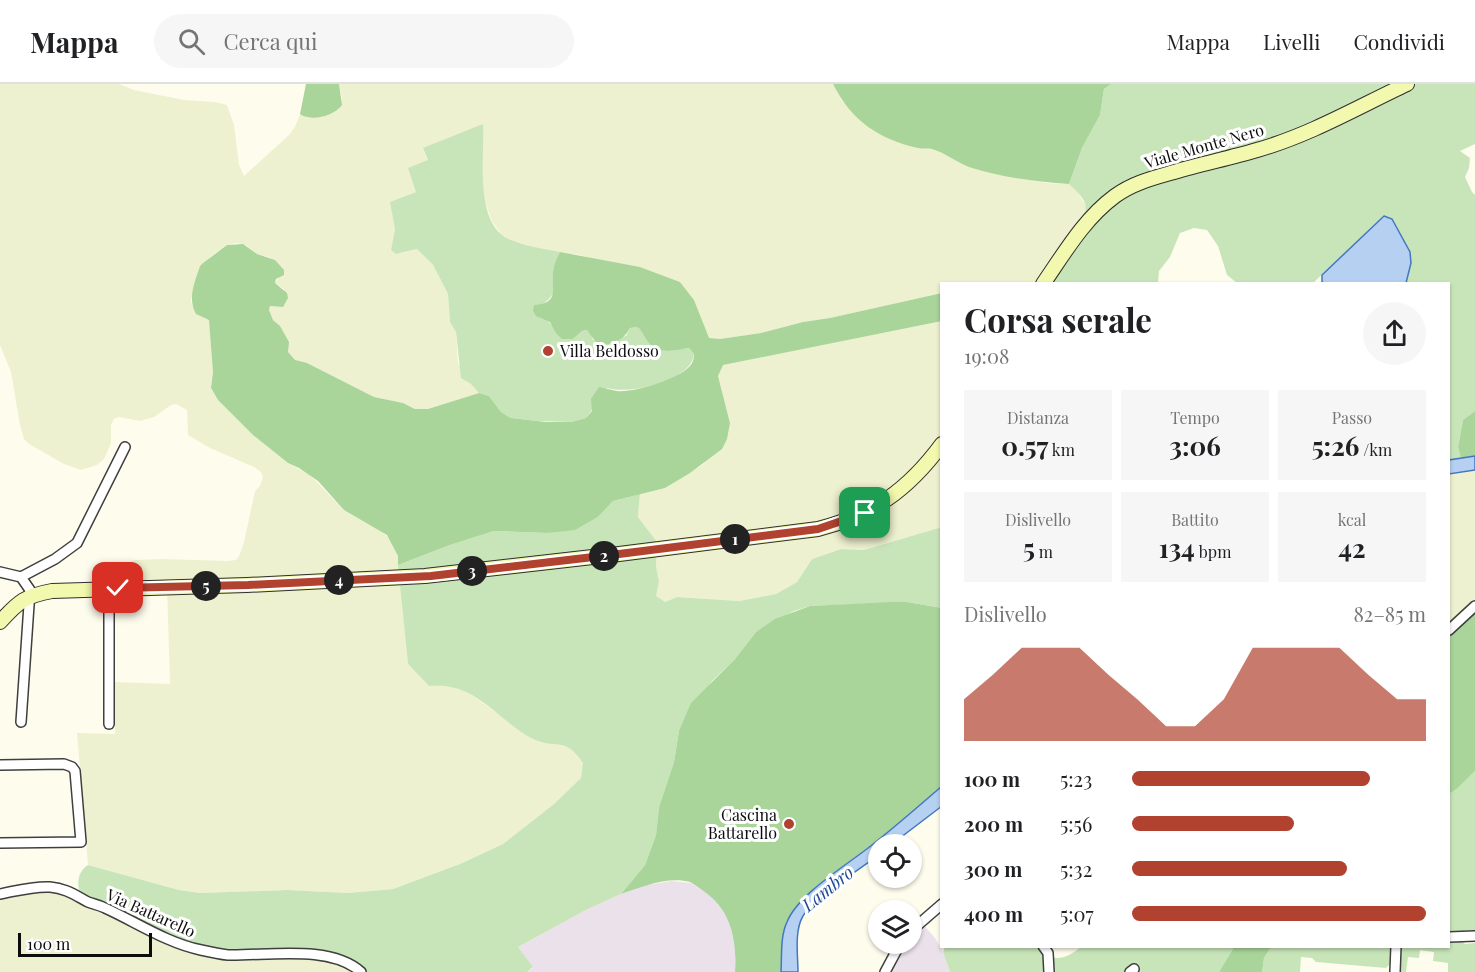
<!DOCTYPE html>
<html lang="it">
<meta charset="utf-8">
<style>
:root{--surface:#fff;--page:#f6f6f6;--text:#202124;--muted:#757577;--line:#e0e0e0;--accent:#b14230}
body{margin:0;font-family:"Playfair Display",serif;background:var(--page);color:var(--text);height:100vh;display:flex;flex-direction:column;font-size:22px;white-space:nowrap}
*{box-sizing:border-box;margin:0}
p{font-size:20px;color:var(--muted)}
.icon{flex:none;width:33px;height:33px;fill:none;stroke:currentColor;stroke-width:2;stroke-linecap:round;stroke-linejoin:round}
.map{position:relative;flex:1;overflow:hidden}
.panel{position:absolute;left:940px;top:198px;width:510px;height:666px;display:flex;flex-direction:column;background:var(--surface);border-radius:0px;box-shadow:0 2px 4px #0004}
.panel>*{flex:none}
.buttons{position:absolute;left:868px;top:750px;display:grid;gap:12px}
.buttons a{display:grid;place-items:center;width:54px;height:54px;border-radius:50%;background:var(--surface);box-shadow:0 2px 4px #0004;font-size:30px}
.scale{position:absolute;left:18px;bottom:15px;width:134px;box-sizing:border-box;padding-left:6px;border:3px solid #0c0c0c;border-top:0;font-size:16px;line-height:21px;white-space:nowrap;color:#0c0c0c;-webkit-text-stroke:4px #fff;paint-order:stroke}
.pin{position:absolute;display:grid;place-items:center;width:51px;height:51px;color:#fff;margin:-26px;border-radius:12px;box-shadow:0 3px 9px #0006}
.km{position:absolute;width:30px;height:30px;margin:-15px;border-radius:50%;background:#222;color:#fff;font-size:16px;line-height:30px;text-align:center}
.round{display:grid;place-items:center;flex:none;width:63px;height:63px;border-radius:32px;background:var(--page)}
.summary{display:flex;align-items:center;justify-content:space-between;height:102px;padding:0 24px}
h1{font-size:33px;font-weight:700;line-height:45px}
.metrics{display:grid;grid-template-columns:repeat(3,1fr);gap:9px;height:102px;padding:6px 24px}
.metrics div{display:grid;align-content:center;border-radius:0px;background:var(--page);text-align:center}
.metrics b{font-size:26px;font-weight:700}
.metrics small{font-size:16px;font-weight:400}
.metrics p{font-size:16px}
.chart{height:168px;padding:12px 24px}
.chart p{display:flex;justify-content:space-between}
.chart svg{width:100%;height:108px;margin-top:6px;fill:var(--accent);opacity:.7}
ul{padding:0 24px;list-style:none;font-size:20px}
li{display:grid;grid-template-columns:96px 72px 1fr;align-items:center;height:45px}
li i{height:15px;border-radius:8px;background:var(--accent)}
header{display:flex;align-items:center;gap:36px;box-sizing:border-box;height:84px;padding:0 30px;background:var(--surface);border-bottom:2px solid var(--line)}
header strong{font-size:28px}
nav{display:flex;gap:33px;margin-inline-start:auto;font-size:21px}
.search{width:420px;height:54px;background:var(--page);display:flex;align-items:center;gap:15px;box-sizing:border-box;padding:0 21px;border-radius:33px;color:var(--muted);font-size:22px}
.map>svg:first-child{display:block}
</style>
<header>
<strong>Mappa</strong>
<div class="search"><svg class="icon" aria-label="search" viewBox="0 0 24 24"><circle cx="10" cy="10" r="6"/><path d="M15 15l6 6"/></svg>Cerca qui</div>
<nav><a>Mappa</a><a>Livelli</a><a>Condividi</a></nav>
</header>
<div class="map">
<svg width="1475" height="888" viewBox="0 0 1475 888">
<rect width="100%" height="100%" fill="#fefded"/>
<g fill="#eae1ea">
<polygon points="671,797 691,799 713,813 730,837 735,857 735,888 527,888 533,884 518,863 586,826 621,810 647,801"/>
<polygon points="921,838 935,854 943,868 950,888 885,888 900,860 912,860 912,846"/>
</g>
<g fill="#eef1cf">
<polygon points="0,0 119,0 134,6 184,16 215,18 227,21 234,41 239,81 244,92 289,51 295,43 300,30 309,34 338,26 342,15 339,0 833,0 842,17 882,50 919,64 933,65 970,83 1046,99 1069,100 1077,107 1087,124 1085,129 1038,199 942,200 942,209 830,234 803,238 761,249 720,255 708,254 694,216 680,198 640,183 592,175 580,171 547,167 510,156 501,150 492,137 485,118 483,103 423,65 428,76 416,108 391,118 395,145 391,166 402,169 417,165 433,181 448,210 450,238 456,248 458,279 479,309 428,325 415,325 403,319 374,313 307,279 295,277 288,268 280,242 273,236 269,226 270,222 283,223 284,205 275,199 280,192 271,174 257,170 247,162 237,159 227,161 215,169 200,182 191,216 192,221 206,235 210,235 213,288 211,305 218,316 253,351 288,379 310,391 344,426 381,447 390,455 398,472 408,580 429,602 449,601 469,609 530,653 542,659 558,659 575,665 584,679 581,694 554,720 503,760 460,780 393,805 348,809 287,806 200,809 179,806 88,781 77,649 115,650 115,598 170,600 167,503 118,504 125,480 135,476 161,475 227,477 236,476 239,472 244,458 255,407 260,402 263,393 261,388 254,383 210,364 188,351 187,326 176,320 171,321 154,333 140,337 119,333 114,335 111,341 111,359 104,375 97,381 81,386 64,380 29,360 24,355 20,341 11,288 0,261"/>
<polygon points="942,237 942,443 864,466 841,465 812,475 797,498 776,510 739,517 677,513 665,518 655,512 659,497 656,482 657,458 638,433 640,410 665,404 702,381 710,373 730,339 718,292 722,281"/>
<polygon points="1475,386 1475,522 1449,546 1449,390"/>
<polygon points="51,803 331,873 353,888 0,888 0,810"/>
</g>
<g fill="#c8e5ba">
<path d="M1111,0H1399C1344,26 1290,55 1229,68L1231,72L1258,66L1293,54L1347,31L1407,0H1475V60L1460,67L1470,74L1469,84L1465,93L1472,108L1475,111V327L1463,336L1458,363L1461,374L1449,376V200L1406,199L1411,179L1410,168L1392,135L1384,132L1379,137L1313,199H1237L1227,191L1218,162L1207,146L1194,144L1180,149L1170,173L1159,187L1158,199L1038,200L1085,129C1089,117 1077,108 1069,100L1082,64L1100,31L1104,5Z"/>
<path d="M483,40C485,72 473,141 511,156C526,162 544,165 560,168C558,172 555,177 554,182C551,199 561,210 541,221L540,234C549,235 552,241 555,248L573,255L582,247L587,246L591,249L593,256L626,252L630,244L637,243L642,247L648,258L679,265L689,264L694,270C692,297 630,311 607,304L592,315V326L586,334L571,338L537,337L511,334L501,328L489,312L479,309L471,300L461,294L456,248L450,238L448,210L433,181L417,165L396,170L391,166L395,145L390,118L416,108L408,84L428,76L423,64Z"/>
<path d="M640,410L638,433L657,458L656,482L659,497L656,512L665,518L677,513L739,517L776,510L797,498L812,475L841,465L864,466L942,443V524L907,518L810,522L794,527L756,548L735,575L712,597L679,647L674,678L659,723L656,751L645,781L621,810L586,826L518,863L533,883L527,888H353L331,873L195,865L81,814C77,801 76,789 88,781L179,806L200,809L287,806L348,809L393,805L460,780L503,760L554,720L581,694L583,679C564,650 555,667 531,654C509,642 488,618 466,608C453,602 443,601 429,602L408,580L398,481L450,461L494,447L547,449L599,432L613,417Z"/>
<polygon points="1475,687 1475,846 1449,848 1449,710 1458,704"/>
<polygon points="1462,857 1465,860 1475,859 1475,888 1448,888 1448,879 1433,877 1434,868 1420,866 1419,874 1408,873 1406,888 1399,888 1400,864 1402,863 1449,862 1449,858"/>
<path d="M945,863H1038C1052,880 1066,875 1081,863H1234L1219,888H950L943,868Z"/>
<polygon points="1271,863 1391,863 1390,880 1386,884 1316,878 1312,874 1301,873 1300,888 1262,888 1264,874"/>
</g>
<g fill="#a9d49a">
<path d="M306,0H339L342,21C334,32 311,38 300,30Z"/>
<path d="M833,0H1111L1104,5L1100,31L1082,64L1069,100C1037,98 1000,93 969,83C957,78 945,69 932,65C928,64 923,65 918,64C878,55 851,36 833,0Z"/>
<path d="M243,160L257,170L275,176L284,186V191L276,195L275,199L287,209L288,214L283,223L270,222L269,226L273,236L280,242L289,258L288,268L295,276L307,279L374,313L403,319L415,325H428L479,309L489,312L501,328L511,334L546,338H571L586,334L592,327L591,315L599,303C605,304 611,306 617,307C634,309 678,295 689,283C693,279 694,275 694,270L689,264C674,266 660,271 648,258C644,253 643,247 637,243L630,244C623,257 612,261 598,261L587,246L582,247L573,255H562L555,248L550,238L536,232L533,227L534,221C558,219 552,208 553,191C553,182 556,175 560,168L640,183L680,198L694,216L709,254L720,255L761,249L803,238L830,234L942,209V237L723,281L718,292L730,339L727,355L722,365L690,389L665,404L613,417L599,432L575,446L547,449L494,447L450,461L398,481V472L387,451L344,426L318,397L299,384L288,379L253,351L218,316L211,304L213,288L209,236L196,230C187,214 195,198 200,182L203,179L227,161Z"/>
<polygon points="1475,327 1475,372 1461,374 1458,363 1463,336"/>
<path d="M891,518H907L942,524V702C922,719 903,736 882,753C858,772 798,811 787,838C780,853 782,872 781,888H735C737,855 731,825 702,806C698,803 694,800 690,798C668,792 642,803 621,810L645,781L656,751L659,723L674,678L679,647L691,619L735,575L756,548L775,535L810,522Z"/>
<polygon points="1475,522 1475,687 1458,704 1449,710 1449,546"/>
<polygon points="1234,863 1271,863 1264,874 1262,888 1219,888"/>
</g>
<g fill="#b6d0f1" stroke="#4377c2" stroke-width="1.5">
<polygon points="1384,132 1392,135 1410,168 1411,179 1406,199 1326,200 1322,198 1322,191"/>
<polygon points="1475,372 1475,386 1449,390 1449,376"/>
<path d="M942,702V722L892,760H879V771C862,783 811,817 803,832C794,847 798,872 798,888H781C782,872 780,853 787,838C798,810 847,781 872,761C896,742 919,722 942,702Z"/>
</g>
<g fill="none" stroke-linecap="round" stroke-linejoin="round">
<defs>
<g id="street">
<polyline points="0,488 21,493 30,506 21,638"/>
<polyline points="21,493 55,475 77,459 125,363"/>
<polyline points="1449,546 1475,522"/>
<polyline points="109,640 109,504"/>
<polyline points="0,681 64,680 72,683 75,687 81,758 0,759"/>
<path d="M0,810C16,807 33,802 50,803C65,804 75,811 88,818C93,820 99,821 105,824C136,838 167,859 201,866C210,868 219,870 228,871C267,872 330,860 361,888"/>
<polyline points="912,846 942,820"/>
<polyline points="1449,853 1475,852"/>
<polyline points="1043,862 1048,869 1049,888"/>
<polyline points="885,888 900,860"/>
<polyline points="1130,888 1134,885"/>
<polyline points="1395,888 1396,862"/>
</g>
<g id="secondary">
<path d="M1043,200C1065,168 1084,135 1115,112C1133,99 1153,94 1174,88C1201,80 1230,74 1257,66C1310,51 1358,23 1407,0"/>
<path d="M0,538C19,517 25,512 52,507L247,501L425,492L619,470L818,445C873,431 908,406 942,360"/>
</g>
</defs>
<use href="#street" stroke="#3f3f3f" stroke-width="12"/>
<use href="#secondary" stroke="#2e2e2e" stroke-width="16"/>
<use href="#street" stroke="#fff" stroke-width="9"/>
<use href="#secondary" stroke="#f2f8ad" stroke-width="14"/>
</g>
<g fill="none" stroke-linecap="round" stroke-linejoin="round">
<defs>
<polyline id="route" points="118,504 248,501 431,492 619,470 818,445 865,429"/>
</defs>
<use href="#route" stroke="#fff" stroke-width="12"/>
<use href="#route" stroke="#b14230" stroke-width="8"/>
</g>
<g fill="#b14230" stroke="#fff" stroke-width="2">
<circle cx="548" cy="267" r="6"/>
<circle cx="789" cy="740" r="6"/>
</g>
<g text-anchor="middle" stroke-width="6" stroke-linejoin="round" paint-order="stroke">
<g font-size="16" fill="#0c0c0c" stroke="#fff">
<text transform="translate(1204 62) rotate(-16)" y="6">Viale Monte Nero</text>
<text transform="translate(151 829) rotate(24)" y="6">Via Battarello</text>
</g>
<g font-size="16" fill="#0c0c0c" stroke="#fff" text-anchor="start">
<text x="560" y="273">Villa Beldosso</text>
<text x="777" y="737" text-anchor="end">Cascina<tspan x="777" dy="18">Battarello</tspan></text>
</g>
<g font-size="18" font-style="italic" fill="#204b93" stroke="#fff">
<text transform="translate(828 805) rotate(-39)" y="6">Lambro</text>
</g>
</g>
</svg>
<div class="buttons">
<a><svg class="icon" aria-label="locate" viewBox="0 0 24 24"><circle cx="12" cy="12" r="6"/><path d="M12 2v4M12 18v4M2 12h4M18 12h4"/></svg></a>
<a><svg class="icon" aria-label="layers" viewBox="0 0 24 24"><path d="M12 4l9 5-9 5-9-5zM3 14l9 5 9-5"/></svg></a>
</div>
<div class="scale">100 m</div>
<div class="pin" style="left:865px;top:429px;background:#1e9e55"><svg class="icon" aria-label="arrive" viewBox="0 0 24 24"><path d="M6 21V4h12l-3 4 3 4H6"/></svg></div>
<div class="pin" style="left:118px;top:504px;background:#d93025"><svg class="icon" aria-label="check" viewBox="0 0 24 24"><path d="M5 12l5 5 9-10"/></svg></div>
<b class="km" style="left:735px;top:455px">1</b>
<b class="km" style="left:604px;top:472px">2</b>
<b class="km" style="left:472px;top:487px">3</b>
<b class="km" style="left:339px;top:496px">4</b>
<b class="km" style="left:206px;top:502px">5</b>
<section class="panel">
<div class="summary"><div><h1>Corsa serale</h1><p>19:08</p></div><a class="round"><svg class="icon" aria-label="share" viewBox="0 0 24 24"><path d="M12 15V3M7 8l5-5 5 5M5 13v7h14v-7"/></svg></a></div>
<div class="metrics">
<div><p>Distanza</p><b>0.57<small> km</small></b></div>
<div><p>Tempo</p><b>3:06</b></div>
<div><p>Passo</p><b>5:26<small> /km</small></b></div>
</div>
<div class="metrics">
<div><p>Dislivello</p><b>5<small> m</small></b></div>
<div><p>Battito</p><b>134<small> bpm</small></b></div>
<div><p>kcal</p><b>42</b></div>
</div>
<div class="chart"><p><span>Dislivello</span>82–85 m</p>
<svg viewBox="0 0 160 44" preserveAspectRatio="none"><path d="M0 44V27L10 17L20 6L30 6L40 6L50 17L60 27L70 38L80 38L90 27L100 6L110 6L120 6L130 6L140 17L150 27L160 27V44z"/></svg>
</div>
<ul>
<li><b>100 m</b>5:23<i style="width:81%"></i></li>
<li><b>200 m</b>5:56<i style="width:55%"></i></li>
<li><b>300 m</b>5:32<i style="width:73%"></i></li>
<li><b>400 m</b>5:07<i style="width:100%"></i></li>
</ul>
</section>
</div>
